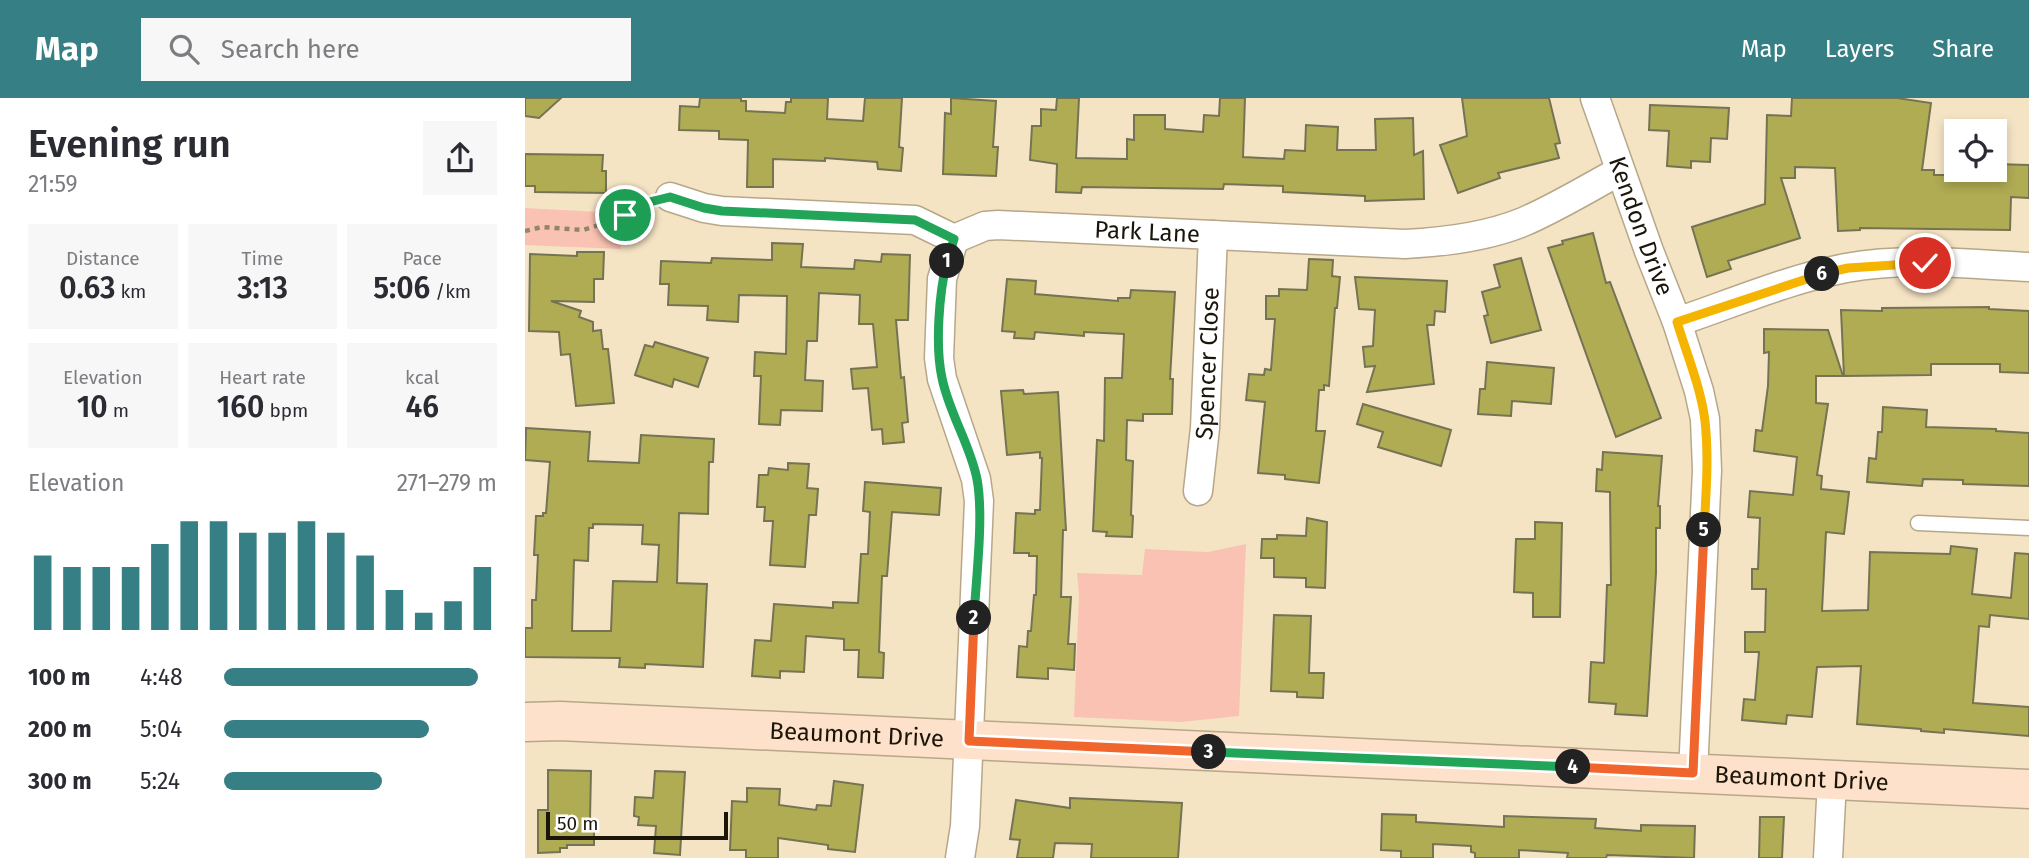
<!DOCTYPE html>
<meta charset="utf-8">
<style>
:root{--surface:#fff;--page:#f7f7f7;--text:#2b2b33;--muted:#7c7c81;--accent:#367f84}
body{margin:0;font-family:"Fira Sans",sans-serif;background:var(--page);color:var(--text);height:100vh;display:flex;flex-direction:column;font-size:26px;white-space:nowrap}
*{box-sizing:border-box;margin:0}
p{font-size:23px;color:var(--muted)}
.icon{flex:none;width:38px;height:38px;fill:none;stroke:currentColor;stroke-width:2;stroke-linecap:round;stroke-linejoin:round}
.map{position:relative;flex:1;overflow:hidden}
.side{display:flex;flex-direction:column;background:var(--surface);width:525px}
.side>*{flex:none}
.fabs{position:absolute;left:1419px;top:21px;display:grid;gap:14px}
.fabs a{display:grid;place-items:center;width:63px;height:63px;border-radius:0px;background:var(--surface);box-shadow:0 4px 10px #0003;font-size:35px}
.scale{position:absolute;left:21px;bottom:18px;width:182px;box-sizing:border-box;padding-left:7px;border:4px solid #1b150a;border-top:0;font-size:19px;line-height:24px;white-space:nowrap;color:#1b150a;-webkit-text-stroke:5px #fff;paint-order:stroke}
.pin{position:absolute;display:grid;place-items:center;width:60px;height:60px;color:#fff;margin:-30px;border:4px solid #fff;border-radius:50%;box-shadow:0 2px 7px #0007}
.km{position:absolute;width:35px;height:35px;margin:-18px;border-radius:50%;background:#222;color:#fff;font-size:19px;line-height:35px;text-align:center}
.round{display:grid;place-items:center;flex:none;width:74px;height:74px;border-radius:0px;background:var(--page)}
.head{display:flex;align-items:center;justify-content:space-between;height:119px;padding:0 28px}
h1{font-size:38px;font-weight:600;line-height:52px}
.metrics{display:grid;grid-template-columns:repeat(3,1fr);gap:10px;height:119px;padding:7px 28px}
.metrics div{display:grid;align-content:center;border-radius:0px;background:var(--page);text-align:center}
.metrics b{font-size:30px;font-weight:600}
.metrics small{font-size:19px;font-weight:400}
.metrics p{font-size:19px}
.chart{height:196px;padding:14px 28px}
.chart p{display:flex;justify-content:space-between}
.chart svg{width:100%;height:126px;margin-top:7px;stroke:var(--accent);stroke-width:6}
ul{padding:0 28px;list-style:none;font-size:23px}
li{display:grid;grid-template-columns:112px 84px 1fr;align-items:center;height:52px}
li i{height:18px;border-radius:9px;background:var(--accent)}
header{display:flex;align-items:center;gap:42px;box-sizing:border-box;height:98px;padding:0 35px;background:var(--accent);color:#fff}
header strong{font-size:33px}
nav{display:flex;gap:38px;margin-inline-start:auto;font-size:24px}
.search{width:490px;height:63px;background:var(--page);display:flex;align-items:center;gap:18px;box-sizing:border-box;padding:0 24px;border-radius:0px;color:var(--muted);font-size:26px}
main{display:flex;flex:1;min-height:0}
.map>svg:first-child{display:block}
</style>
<header>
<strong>Map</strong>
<div class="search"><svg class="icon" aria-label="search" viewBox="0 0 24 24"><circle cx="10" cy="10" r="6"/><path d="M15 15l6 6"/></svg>Search here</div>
<nav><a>Map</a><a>Layers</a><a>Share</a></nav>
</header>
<main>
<section class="side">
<div class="head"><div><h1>Evening run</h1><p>21:59</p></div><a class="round"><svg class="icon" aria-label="share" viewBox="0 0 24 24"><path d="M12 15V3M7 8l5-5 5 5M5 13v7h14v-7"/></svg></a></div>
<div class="metrics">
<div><p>Distance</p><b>0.63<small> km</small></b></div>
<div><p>Time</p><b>3:13</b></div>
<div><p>Pace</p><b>5:06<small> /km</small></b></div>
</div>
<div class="metrics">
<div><p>Elevation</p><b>10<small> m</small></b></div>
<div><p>Heart rate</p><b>160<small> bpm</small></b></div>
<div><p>kcal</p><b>46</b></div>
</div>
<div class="chart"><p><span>Elevation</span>271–279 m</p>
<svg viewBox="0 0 160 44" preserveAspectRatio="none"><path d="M5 44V18M15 44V22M25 44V22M35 44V22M45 44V14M55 44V6M65 44V6M75 44V10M85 44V10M95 44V6M105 44V10M115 44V18M125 44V30M135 44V38M145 44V34M155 44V22"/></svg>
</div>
<ul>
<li><b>100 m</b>4:48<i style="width:93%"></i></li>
<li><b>200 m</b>5:04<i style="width:75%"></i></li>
<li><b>300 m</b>5:24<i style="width:58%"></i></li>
</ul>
</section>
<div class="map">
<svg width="1504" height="760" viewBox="0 0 1504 760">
<rect width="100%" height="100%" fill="#f5e4c4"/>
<g fill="#fac2b3">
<polygon points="0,110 93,115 96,151 0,147"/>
<polygon points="721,446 714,618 656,624 549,619 554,498 552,475 617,477 620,451 683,454"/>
</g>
<g fill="#b0ac53" stroke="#747354" stroke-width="2" fill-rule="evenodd">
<polygon points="0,0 36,0 14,20 0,18"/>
<polygon points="175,0 216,0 216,3 221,3 221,13 260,15 261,4 266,4 266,0 303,0 302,21 338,23 340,0 377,0 374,49 378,50 376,73 353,71 352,64 300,60 300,63 248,61 248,89 222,89 223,42 194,41 194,33 154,32 155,8 174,9"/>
<polygon points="426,0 471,3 468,49 473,49 471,78 418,76 420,15 426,16"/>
<polygon points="532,0 554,0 551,60 602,61 602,41 609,42 609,17 640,17 640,31 678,34 679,17 694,18 695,0 720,0 718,59 759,61 760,52 780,53 781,27 813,29 812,52 851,52 850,21 888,20 889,57 898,53 899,101 840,103 840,98 758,94 758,88 699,86 698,91 557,89 556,95 531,94 532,66 505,62 507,28 516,28 516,11 531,12"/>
<polygon points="937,0 1024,0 1035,45 1030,46 1034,60 973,75 975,80 933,95 915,47 942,38"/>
<polygon points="1267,0 1372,0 1406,5 1397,72 1409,72 1409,77 1449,77 1449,72 1470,72 1470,66 1504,67 1504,100 1486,99 1485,132 1335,130 1335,132 1313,133 1310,70 1270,69 1270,80 1256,80 1275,140 1203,163 1206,171 1182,179 1167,129 1240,106 1242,17 1266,18"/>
<polygon points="1125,7 1204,10 1202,41 1186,40 1185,64 1166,63 1166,70 1142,68 1144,33 1124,32"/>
<polygon points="0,56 78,57 77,73 81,73 81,95 10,94 10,88 0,88"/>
<polygon points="1068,135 1081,185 1085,184 1136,320 1091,339 1023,150 1038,146 1037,143"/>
<polygon points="247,145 278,146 276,169 329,171 330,162 356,164 357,156 385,157 383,222 371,222 376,280 379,279 383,324 377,325 379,344 358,346 357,331 347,332 343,290 328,291 326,271 352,269 348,226 334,226 335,197 294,195 292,243 282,243 280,282 298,283 297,313 256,312 255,327 234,326 236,278 229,278 230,254 261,256 262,198 214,197 213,224 182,222 183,208 143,207 144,186 135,186 136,163 186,165 187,160 247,162"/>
<polygon points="52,154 79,154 78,181 69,181 69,204 26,203 56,213 54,219 68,224 68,233 76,232 78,251 83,251 89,305 51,308 45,256 36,257 34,234 4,233 5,156 52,158"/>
<polygon points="996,160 1016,232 966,245 959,218 963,217 957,194 975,189 969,167"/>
<polygon points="784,161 808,162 807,178 815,179 812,210 810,210 804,288 799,287 799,292 794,292 791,333 800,333 794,385 760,381 760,377 733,375 740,304 721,302 724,276 739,277 740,271 746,272 750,221 741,221 741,198 754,198 754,191 782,192"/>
<polygon points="830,179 922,183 920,214 910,213 909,227 902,227 909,286 842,294 850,268 840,269 838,249 848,248 850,212 834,211"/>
<polygon points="482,181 511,183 510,196 593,203 593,200 605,200 606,192 650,194 645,281 648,281 647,316 618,316 618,323 602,322 601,362 608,363 606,417 608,418 607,439 581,438 582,434 568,433 572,342 579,343 580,280 597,280 599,236 559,234 559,238 510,234 509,241 489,240 490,234 477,233"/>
<polygon points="1464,209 1464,211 1504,213 1504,275 1475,274 1475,266 1406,266 1406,277 1319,278 1316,212 1357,213 1357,210"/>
<polygon points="1239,231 1303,232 1318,278 1291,278 1291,305 1303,306 1292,377 1297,378 1296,391 1324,394 1319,436 1301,434 1297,513 1343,512 1345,454 1425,456 1426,448 1452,451 1447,496 1486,500 1490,455 1504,456 1504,521 1465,517 1464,529 1454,528 1448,605 1504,609 1504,638 1419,631 1419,635 1396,633 1396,631 1332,626 1336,568 1292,569 1287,619 1262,617 1261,626 1217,622 1219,601 1230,602 1234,554 1220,554 1220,534 1240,534 1241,491 1227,491 1227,471 1233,471 1235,420 1223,419 1225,393 1268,397 1272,359 1229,353 1231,332 1237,333 1243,288 1244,254 1239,255"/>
<polygon points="130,244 183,260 173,289 149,281 147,289 110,277 120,247 128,249"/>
<polygon points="962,264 1029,270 1026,306 987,303 986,318 953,316 955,291 960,291"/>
<polygon points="498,292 499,296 533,294 541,432 538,432 536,499 546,499 543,546 550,546 549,572 523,570 523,581 492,579 494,548 502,549 503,533 506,533 509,497 511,497 512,458 504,458 504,455 489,455 491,415 510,416 510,412 515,412 517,360 515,360 515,354 482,357 476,293"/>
<polygon points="838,306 926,332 916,368 853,349 858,334 832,326"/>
<polygon points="1358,309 1402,312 1401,329 1471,331 1471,333 1504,335 1504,388 1438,386 1438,382 1398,381 1397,388 1342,384 1344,360 1351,361 1353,334 1357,334"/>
<path d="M1,330L65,334L63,363L114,365L116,337L189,341L188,364H184L183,416L154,415L152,485L182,486L178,569L120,566V570L94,569L95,560L0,559V530H7V502H11L13,457H9L11,418H18V415H21L25,364L0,362ZM68,426L118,427L117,446L134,447L132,484L88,483L86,533H47L49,462L63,463L64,430H68Z"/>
<polygon points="1078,354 1137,358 1133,408 1135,408 1135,430 1131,430 1131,475 1122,618 1090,616 1091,606 1064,604 1066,564 1079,565 1082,487 1086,487 1085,394 1071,393 1072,371 1077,372"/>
<polygon points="263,365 284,366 282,390 293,391 291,417 284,417 280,469 245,467 248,423 239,423 240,409 232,409 234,377 243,377 244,370 263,372"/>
<polygon points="340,384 416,390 414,417 367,414 362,478 357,478 354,554 359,555 358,580 333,579 334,552 319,552 319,541 281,538 279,574 255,573 255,580 227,578 230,542 246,543 249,506 308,510 308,504 333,505 336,456 343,456 345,414 338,413"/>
<polygon points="782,420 802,424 800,490 781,489 781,480 749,479 749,460 736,460 737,441 752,441 752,437 781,438"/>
<polygon points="1010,424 1037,425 1035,519 1008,519 1008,495 989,494 991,441 1010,441"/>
<polygon points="749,517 786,518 784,575 799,575 798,600 772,599 772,594 746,593"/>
<polygon points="23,672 66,673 65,721 69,721 69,747 42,747 42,750 35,750 35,754 13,755 13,712 23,712"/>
<polygon points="130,673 160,674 155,757 129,755 131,728 113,727 114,719 109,718 110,699 128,700"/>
<polygon points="309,683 338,687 330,754 303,751 303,747 253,740 253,760 221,760 221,752 205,752 207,703 222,704 222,690 255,691 254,707 291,712 292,707 306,708"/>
<polygon points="545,700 657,705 653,760 566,760 567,746 530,745 528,760 492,760 495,742 485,741 491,702 545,710"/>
<polygon points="857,716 891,717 891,724 979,729 979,718 1071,721 1070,730 1116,733 1116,727 1170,728 1169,760 1082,757 1081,760 1042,760 1043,755 994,752 994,760 950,760 950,755 946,754 946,748 908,746 908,760 876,760 876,753 856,752"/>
<polygon points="1235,719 1259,719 1257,760 1234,760"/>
</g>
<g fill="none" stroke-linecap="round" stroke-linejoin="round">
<defs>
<polyline id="lane" points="1393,425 1504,430"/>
<g id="street">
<path id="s1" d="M1070,0L1124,153L1152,224L1174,293L1180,321L1182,372L1168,675"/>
<polyline points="145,99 179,110 197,113 390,122 429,141"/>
<path id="s2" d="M429,141L460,128L473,127L880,146C920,144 961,139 998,124C1031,110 1063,90 1095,73"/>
<polyline points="429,141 417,181 414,260 417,281 451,381 454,403 440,728 435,760"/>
<path d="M1152,224C1208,205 1264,181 1321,170C1380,159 1444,166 1504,169"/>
<path id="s3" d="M673,393L680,330L688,137"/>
<polyline points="1303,760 1307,683"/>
</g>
<g id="secondary">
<path id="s4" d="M0,624L35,623L1504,691"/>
</g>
</defs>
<use href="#lane" stroke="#b7a789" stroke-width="17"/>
<use href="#street" stroke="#b7a789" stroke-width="31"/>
<use href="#secondary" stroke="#b7a789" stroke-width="41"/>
<polyline stroke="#91856e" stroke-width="4.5" stroke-dasharray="5 5" stroke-linecap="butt" points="0,133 17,129 58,132 94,121 108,109 121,105"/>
<use href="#lane" stroke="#fff" stroke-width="14"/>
<use href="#street" stroke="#fff" stroke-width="28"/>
<use href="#secondary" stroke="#fde1ca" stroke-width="38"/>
</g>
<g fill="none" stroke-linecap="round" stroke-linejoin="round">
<defs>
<polyline id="split-1" points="100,117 108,108 145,99 179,110 197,113 390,122 429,141 422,163"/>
<path id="split-2" d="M422,163C414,195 410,248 417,280C424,315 445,346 452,381C459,419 451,479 449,520"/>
<polyline id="split-3" points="449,520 444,643 684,654"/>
<polyline id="split-4" points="684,654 1048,669"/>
<polyline id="split-5" points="1048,669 1168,675 1179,432"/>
<path id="split-6" d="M1179,432C1181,396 1184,359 1180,323C1176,290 1162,257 1152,224L1297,176"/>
<polyline id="split-7" points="1297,176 1323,170 1400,165"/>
</defs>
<use href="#split-1" stroke="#fff" stroke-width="14"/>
<use href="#split-2" stroke="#fff" stroke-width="14"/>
<use href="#split-3" stroke="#fff" stroke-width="14"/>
<use href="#split-4" stroke="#fff" stroke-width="14"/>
<use href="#split-5" stroke="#fff" stroke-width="14"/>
<use href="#split-6" stroke="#fff" stroke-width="14"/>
<use href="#split-7" stroke="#fff" stroke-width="14"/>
<use href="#split-1" stroke="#22a559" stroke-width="9"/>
<use href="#split-2" stroke="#22a559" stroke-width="9"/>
<use href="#split-3" stroke="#f0652b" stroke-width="9"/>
<use href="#split-4" stroke="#22a559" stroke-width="9"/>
<use href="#split-5" stroke="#f0652b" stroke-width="9"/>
<use href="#split-6" stroke="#f5b400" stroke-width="9"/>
<use href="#split-7" stroke="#f5b400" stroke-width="9"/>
</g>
<g text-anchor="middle" stroke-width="6" stroke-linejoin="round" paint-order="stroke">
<g font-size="24" fill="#1b150a" stroke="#fff">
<text dy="8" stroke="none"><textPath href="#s1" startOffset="136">Kendon Drive</textPath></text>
<text dy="8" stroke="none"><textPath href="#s2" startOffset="196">Park Lane</textPath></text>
<text dy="8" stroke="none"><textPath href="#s3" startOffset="128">Spencer Close</textPath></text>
<text dy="8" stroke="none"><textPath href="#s4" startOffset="332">Beaumont Drive</textPath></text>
<text dy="8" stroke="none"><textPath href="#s4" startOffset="1278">Beaumont Drive</textPath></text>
</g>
</g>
</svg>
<div class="fabs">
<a><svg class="icon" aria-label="locate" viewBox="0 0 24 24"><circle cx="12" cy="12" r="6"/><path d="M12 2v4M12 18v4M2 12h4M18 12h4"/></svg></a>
</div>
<div class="scale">50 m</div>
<div class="pin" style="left:100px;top:117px;background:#1e9e55"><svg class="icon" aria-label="arrive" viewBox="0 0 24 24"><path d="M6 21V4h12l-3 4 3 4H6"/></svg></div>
<div class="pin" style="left:1400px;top:165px;background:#d93025"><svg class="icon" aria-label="check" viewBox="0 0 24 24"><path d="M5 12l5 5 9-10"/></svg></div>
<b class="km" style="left:422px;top:163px">1</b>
<b class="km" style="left:449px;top:520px">2</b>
<b class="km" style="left:684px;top:654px">3</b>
<b class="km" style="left:1048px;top:669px">4</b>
<b class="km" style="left:1179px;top:432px">5</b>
<b class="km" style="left:1297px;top:176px">6</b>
</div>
</main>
